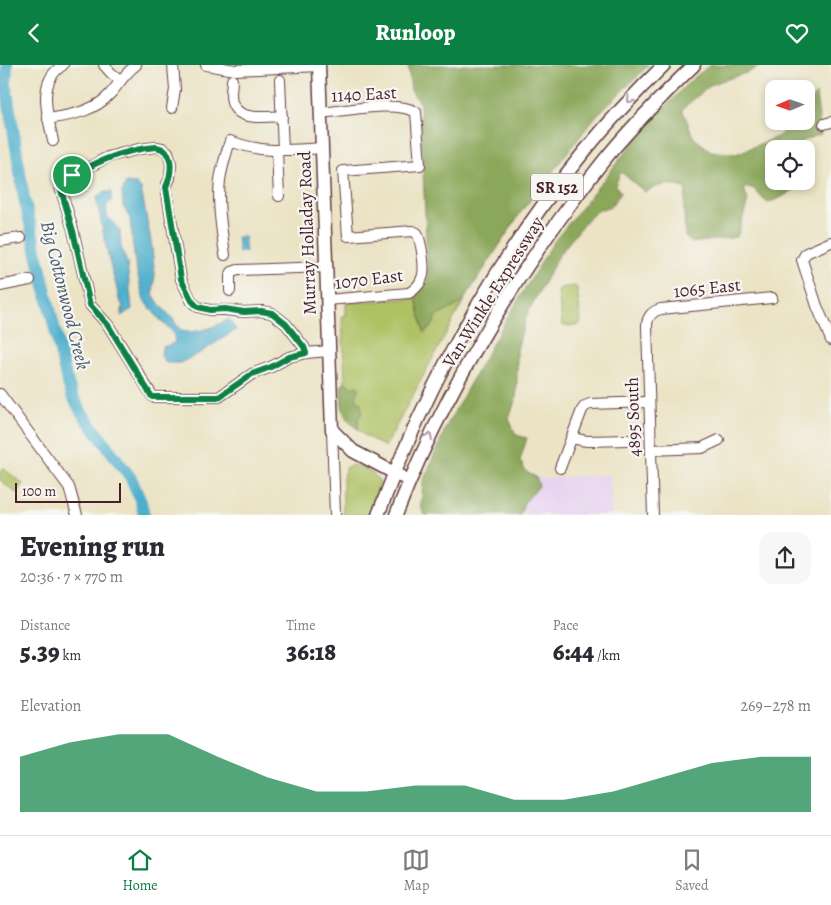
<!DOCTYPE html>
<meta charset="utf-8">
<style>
:root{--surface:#fff;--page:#f7f7f7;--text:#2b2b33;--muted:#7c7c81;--line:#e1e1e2;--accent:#0b8043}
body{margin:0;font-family:Alegreya,serif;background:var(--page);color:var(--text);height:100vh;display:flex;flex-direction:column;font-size:19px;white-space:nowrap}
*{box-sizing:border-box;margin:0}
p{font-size:16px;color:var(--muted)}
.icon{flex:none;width:28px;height:28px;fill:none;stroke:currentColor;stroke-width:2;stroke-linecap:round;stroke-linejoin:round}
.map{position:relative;height:450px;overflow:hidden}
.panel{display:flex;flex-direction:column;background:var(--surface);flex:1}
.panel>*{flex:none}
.needle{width:32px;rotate:268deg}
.controls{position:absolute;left:765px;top:15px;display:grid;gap:10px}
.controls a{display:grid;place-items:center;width:50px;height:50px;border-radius:10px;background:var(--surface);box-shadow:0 2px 8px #0003;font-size:25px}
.scale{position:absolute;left:15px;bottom:12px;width:106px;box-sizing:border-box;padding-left:5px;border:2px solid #4a1f2b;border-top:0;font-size:14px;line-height:18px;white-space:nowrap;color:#4a1f2b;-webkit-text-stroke:4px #f6f6f2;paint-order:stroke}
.pin{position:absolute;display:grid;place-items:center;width:42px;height:42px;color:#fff;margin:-21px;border:2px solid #fff;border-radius:50%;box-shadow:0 1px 5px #0007}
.round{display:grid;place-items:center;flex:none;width:52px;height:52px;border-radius:15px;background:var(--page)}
.head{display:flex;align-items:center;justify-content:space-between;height:85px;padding:0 20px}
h1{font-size:28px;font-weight:800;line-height:38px}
.stats{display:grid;grid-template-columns:repeat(3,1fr);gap:8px;height:85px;padding:5px 20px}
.stats div{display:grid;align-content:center}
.stats b{font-size:25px;font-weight:800}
.stats small{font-size:14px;font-weight:400}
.stats p{font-size:14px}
.chart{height:140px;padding:10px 20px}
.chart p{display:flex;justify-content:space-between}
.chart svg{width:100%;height:90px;margin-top:5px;fill:var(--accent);opacity:.7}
header{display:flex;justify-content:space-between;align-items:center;height:65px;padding:0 20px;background:var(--accent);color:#fff;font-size:22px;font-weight:800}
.tab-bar{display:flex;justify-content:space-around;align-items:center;height:70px;border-top:1px solid var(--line);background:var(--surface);font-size:14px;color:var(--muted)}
.tab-bar a{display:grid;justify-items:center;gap:2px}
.tab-bar .selected{color:var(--accent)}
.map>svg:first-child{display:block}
</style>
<header><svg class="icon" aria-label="back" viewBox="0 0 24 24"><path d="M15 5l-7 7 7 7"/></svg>Runloop<svg class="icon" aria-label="heart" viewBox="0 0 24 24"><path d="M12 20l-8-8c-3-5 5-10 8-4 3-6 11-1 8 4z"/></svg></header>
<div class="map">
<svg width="831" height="450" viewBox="0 0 831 450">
<rect width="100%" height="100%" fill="#f6f6f2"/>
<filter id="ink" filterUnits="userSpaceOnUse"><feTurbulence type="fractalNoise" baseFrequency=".02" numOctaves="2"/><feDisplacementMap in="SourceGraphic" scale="10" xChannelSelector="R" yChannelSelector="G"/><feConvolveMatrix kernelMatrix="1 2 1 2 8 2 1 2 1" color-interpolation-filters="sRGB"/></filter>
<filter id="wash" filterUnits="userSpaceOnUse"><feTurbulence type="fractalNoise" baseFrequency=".0096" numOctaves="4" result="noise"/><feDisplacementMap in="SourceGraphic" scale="20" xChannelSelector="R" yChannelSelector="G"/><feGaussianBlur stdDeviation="1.12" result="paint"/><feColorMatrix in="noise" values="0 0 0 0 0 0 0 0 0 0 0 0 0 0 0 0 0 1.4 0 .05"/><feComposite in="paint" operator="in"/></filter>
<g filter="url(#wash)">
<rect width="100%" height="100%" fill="#ebe3c4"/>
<polygon fill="#e7d2ef" points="610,410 612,450 506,450 509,415"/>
<g fill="#afc164" stroke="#7c7048">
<polygon points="575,221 577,223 581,257 579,260 564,261 562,259 558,226 560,223"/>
<path d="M416,233L424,267L435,252L461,238L465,233L385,382L364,370L358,364V353L361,339C355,332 353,324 345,317L342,251L346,250V238Z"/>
<path d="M351,400C363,401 373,406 380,417L377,430L370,450H343V414L345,403Z"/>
<polygon points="3,403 23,419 16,428 0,415 0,407"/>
</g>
<g fill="#8ba75a" stroke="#6a6342">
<polygon points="408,0 649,0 596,51 521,147 462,238 435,252 434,259 424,268 416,233 428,216 420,39 411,25"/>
<path d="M710,0L761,1L749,7L712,19L682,44L694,73L711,86L736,89L779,71L793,56H806V41L816,29L821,69L803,76L797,84H774V116H794L797,123L782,132L768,138L762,133L753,123H744L748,136L737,172L692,178L685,172L684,143L686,124C669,117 662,119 645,127L621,107L615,120L621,128L609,143L598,145L586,156L559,190L527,249L517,284V318L516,333L509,354L516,370L527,373L520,395L526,407L536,412L539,421L524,438L520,450H424L421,441L423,417L447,360L504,258L553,178L640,69L690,16Z"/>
<path d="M345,317L352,323L355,321L359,322L356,333L361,339L362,348L358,353V364C340,352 342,341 341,321Z"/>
</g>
<g fill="#4dafcc" stroke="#4c677c">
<path d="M126,118L136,119L141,124L151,176L155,209L153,229L160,240L173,254L181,266C198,269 214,262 229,254L236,265L198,289L180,298H166L161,290L162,282L170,280L175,277L173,267L162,257L144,236L135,198L130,154L123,141L122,127Z"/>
<polygon points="104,127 112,127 111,136 106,141 107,151 120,166 121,182 127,198 132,244 121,251 123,241 119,235 117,224 109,195 96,133"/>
<polygon points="244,171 246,187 239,188 237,172"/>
</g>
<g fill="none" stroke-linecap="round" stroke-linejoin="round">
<polyline stroke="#4dafcc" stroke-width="12" points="7,0 6,20 24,133 66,312 72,330 82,348 131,413 141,437 144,450"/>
</g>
</g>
<g filter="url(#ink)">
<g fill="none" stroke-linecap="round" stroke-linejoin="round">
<defs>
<g id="minor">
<polyline points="104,0 111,8 120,15"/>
<polyline points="206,0 235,5 319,1"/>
<path d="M232,15C232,22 229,33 233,40C240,56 267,52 282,51"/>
<polyline points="280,15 283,85"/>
<polyline points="172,43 175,24 173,0"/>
<path d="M320,48C345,46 396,35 416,47L420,100L343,106L348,171L413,166L417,168C421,176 426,204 422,213C420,219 414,225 409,228L327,235"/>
<path d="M48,54C70,50 94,47 110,29C119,19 125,8 136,0"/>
<polyline points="824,59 831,57"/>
<path d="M53,76C48,51 36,17 63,0"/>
<polyline points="277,86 279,131"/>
<polyline points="0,176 21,173"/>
<polyline points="831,177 806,188 802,195 817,241 831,275"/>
<path d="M225,190C222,166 217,140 220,115C222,102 226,89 230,76C265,89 286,85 322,83"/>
<polyline points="0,221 30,215"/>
<polyline points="230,226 230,211 232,207 238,205 326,202"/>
<polyline points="306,288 304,282 286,259 272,248 261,246 244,247 225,245 210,245 198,242 192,237 181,214 166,122 170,113 171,99 168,87 162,83 156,82 139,84 108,92 59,118 73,165 90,240 108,260 153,332 219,332 252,309 271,302 289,292 306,288 329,286"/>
<polyline points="0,329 69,422 77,450"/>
<polyline points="332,365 335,450"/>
<polyline points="571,373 587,376 628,375"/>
<polyline points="651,385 702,383 719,375"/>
<polyline points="560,403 582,345 585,341 590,339 649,337"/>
<path d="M653,450L647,261C647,252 652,246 661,244L772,233"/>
</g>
<g id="major">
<polyline points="319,0 332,365 353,386 402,412"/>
<path d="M378,450C441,283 535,125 664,0"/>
<path d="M396,450C435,349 489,255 551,166C571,139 589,113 610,88C636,57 665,28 694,0"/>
</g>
</defs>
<use href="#minor" stroke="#623c42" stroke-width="12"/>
<use href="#major" stroke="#623c42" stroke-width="15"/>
<use href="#minor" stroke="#fff" stroke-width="10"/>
<use href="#major" stroke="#fff" stroke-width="12"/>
</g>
<defs><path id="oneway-chevron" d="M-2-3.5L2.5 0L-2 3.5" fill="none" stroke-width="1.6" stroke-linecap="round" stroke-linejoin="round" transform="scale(1.25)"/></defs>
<g stroke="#ae9aa0">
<use href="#oneway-chevron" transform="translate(630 35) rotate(132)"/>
<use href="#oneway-chevron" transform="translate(429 371) rotate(-64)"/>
</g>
</g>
<g fill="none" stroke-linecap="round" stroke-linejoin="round" filter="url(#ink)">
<defs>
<path id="route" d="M156,82C175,85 172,108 166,122L181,214L192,236L198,242L210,245L225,244L244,247L261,246L272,248L286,259L304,282L306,288L289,292L271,302L252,309L219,332H152L108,260L90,240L73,166L59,118C90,100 119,85 156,82Z"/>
</defs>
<use href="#route" stroke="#fff" stroke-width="10"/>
<use href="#route" stroke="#0b8043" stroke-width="6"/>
</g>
<g text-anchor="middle" stroke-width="4.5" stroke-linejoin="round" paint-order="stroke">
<rect fill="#f6f6f2" stroke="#7e6067" stroke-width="1" x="531" y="108.5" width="52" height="27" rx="4"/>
<g font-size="16" font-weight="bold" fill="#4a1f2b">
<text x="557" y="128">SR 152</text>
</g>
<g font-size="18" fill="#4a1f2b" stroke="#f6f6f2">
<text transform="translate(364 29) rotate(-3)" y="6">1140 East</text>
<text transform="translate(307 168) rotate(-92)" y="6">Murray Holladay Road</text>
<text transform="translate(369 214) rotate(-7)" y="6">1070 East</text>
<text transform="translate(707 223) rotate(-6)" y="6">1065 East</text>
<text transform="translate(493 227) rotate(-58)" y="6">Van Winkle Expressway</text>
<text transform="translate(633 352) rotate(-92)" y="6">4895 South</text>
</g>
<g font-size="19" font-style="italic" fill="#4b596b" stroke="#f6f6f2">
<text transform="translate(66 230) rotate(76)" y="7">Big Cottonwood Creek</text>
</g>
</g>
</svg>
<div class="controls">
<a><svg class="needle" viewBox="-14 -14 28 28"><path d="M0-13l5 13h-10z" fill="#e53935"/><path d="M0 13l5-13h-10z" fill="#7c7c81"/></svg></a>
<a><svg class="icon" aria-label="locate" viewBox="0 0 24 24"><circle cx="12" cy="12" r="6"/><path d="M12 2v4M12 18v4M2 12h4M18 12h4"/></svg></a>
</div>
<div class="scale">100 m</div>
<div class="pin" style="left:72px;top:110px;background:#1e9e55"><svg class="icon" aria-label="arrive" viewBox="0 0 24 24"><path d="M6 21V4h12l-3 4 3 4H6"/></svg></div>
</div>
<section class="panel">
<div class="head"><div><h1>Evening run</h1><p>20:36 · 7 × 770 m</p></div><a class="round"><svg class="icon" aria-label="share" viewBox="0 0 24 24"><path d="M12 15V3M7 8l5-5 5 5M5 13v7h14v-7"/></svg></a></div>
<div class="stats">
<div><p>Distance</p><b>5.39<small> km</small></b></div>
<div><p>Time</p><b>36:18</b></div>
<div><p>Pace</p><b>6:44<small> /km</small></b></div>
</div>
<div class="chart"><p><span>Elevation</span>269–278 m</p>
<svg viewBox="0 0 160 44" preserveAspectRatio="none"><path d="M0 44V17L10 10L20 6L30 6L40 17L50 27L60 34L70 34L80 31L90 31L100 38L110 38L120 34L130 27L140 20L150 17L160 17V44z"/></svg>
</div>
</section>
<nav class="tab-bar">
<a class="selected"><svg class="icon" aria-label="home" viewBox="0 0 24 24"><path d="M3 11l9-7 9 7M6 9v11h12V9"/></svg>Home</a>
<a><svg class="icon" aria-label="map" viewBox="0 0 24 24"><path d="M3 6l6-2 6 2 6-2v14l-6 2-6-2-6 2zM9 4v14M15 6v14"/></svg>Map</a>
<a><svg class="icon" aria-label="saved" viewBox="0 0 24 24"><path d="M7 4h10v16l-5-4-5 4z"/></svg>Saved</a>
</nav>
